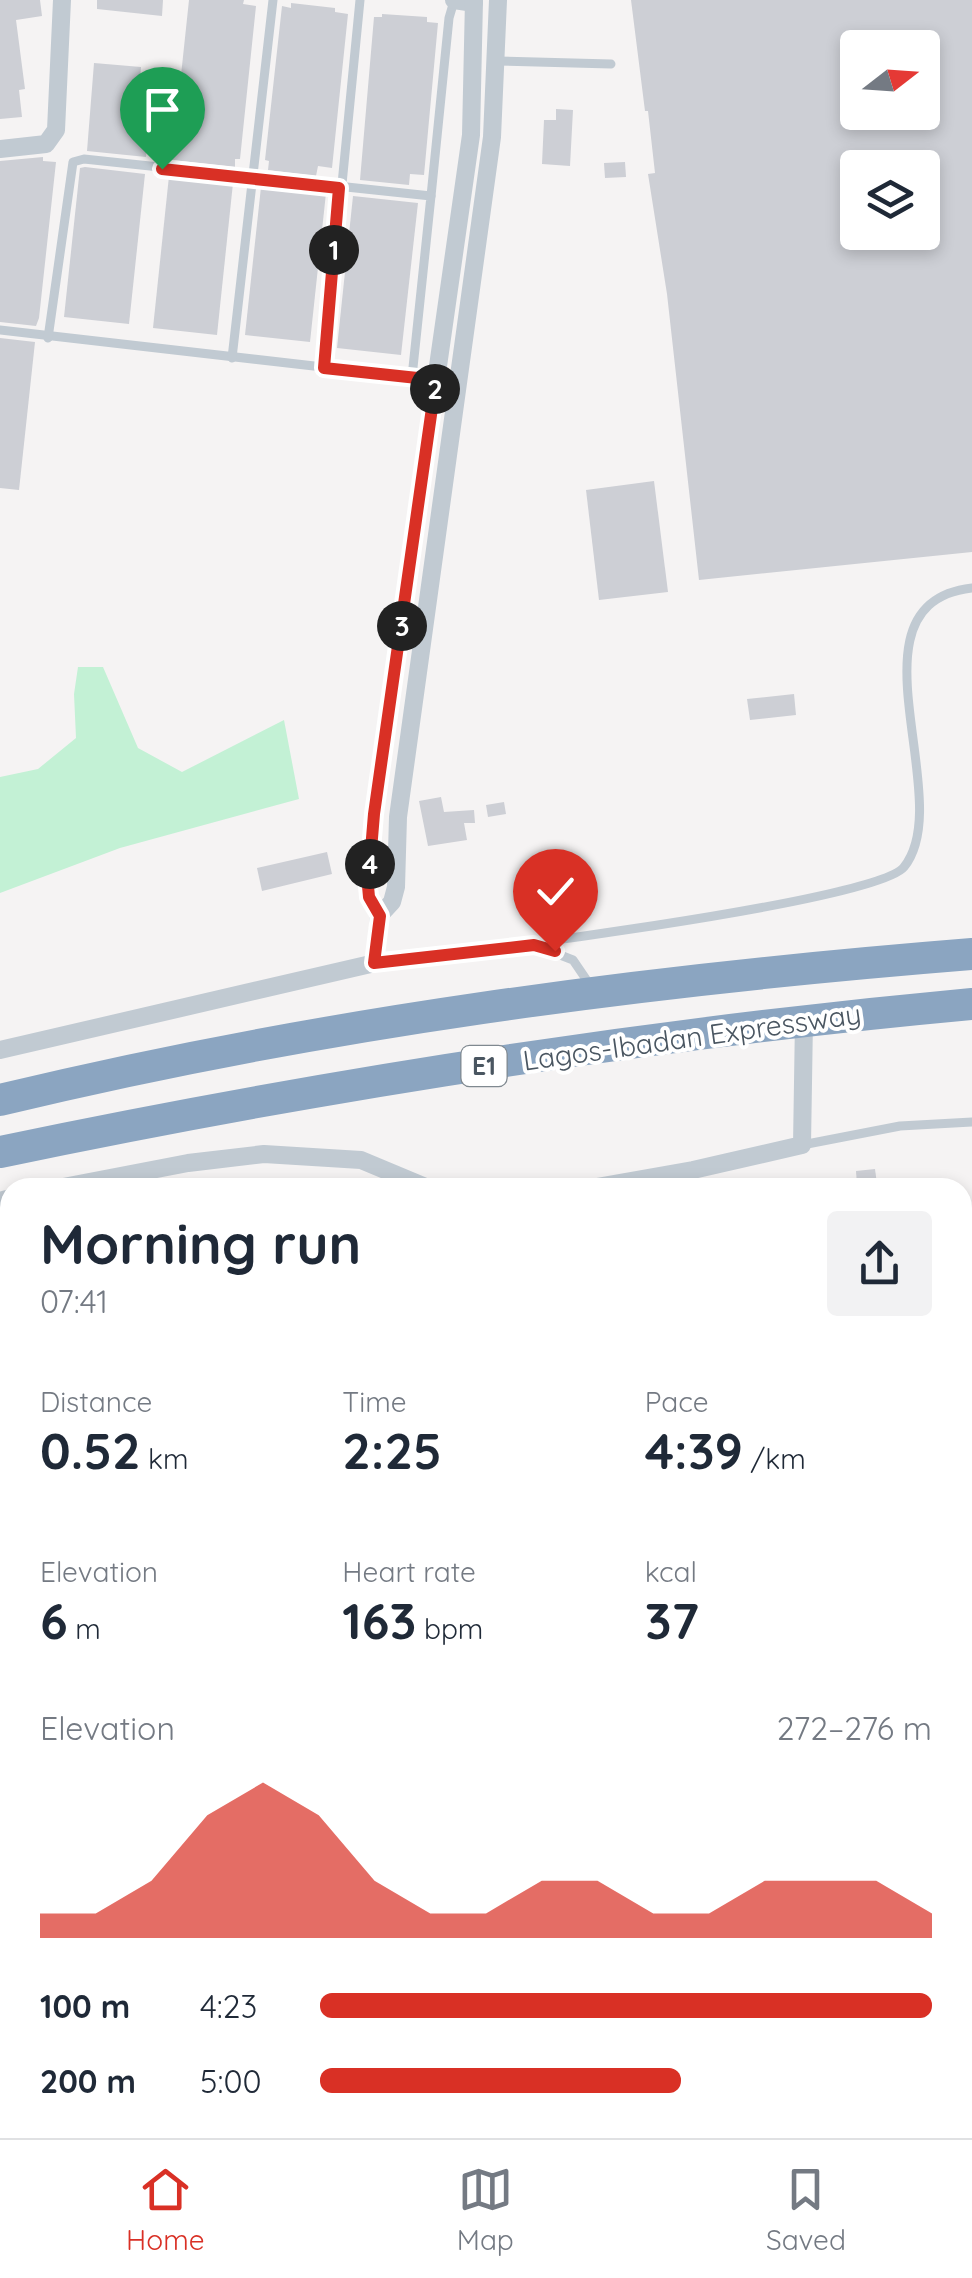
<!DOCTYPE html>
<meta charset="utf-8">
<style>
:root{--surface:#fff;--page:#f2f2f3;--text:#1f2937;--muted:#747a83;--line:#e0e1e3;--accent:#d93025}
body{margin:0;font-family:Quicksand,sans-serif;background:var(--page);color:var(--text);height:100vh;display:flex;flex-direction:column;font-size:38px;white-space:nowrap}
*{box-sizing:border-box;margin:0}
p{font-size:32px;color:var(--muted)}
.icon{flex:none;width:55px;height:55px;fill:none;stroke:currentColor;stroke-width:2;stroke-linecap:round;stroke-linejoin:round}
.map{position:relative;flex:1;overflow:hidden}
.panel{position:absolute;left:0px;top:1178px;width:972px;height:962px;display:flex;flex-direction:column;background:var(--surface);border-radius:30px 30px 0 0;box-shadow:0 5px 15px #0003}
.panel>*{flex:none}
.needle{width:65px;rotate:73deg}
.fabs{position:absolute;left:840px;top:30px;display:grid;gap:20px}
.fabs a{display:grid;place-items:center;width:100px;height:100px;border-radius:10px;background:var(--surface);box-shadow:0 5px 15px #0003;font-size:50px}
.pin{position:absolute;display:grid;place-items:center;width:85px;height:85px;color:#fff;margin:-102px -42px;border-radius:50% 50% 50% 0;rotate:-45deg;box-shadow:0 0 10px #0007}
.pin .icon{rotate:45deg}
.km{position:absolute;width:50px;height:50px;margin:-25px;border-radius:50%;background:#222;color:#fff;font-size:28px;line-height:50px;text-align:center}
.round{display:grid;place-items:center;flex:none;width:105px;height:105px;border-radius:10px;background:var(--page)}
.head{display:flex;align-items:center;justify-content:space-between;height:170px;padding:0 40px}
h1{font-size:55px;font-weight:800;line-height:75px}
.figures{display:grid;grid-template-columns:repeat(3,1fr);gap:15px;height:170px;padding:10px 40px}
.figures div{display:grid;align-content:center}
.figures b{font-size:50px;font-weight:800}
.figures small{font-size:28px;font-weight:400}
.figures p{font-size:28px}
.chart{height:280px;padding:20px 40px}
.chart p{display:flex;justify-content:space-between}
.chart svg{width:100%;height:180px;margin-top:10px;fill:var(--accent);opacity:.7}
ul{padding:0 40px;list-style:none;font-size:32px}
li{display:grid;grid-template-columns:160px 120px 1fr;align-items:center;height:75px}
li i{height:25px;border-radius:12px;background:var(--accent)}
.menu{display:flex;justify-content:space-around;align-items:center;height:140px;border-top:2px solid var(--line);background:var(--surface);font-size:28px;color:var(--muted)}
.menu a{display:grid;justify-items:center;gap:5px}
.menu .on{color:var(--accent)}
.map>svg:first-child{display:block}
</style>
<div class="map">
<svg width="972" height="2138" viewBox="0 0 972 2138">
<rect width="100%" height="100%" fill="#f5f3f3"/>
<polygon fill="#c3f1d5" points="78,667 103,667 138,748 182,772 284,720 299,799 120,848 0,893 0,777 38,769 76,738 74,694"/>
<g fill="#cdcfd5" fill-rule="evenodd">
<polygon points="0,0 40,0 42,16 16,20 25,89 19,90 22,117 0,119"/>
<polygon points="97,0 163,0 162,16 97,9"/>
<polygon points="189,0 244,0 243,4 256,6 240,159 235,159 235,167 172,160"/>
<path d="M631,0H972V552L699,580L667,294L648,174L655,173L648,111H645ZM858,48H922V112H858ZM858,168H922V232H858Z"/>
<polygon points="291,3 335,8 335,12 348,14 332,168 318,166 316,176 268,170 269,161 265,160 282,6 291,8"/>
<polygon points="382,14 427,17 427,22 438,23 424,175 410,174 409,185 360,180 374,17 382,17"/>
<polygon points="94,63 141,67 137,121 149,122 146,157 87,151"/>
<polygon points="556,109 573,110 570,166 542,164 544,120 556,120"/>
<polygon points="43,157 43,161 56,162 39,318 36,326 0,322 0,161"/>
<polygon points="625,162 626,177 605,178 604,163"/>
<polygon points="85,167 145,174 129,324 64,317 79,177 80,168"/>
<polygon points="169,176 233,183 217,335 153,328"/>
<polygon points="261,187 326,193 310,342 245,335"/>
<polygon points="353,196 418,203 401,355 337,348"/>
<polygon points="0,338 35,342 19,490 0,488"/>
<polygon points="654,481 668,592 599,600 586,490"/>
<polygon points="794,694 796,715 750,720 747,699"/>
<polygon points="441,797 444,812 474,810 475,823 464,823 467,840 428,846 419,801"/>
<polygon points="504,802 506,814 488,817 486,805"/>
<polygon points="327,852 332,874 262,891 257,868"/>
<polygon points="875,1169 877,1184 857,1185 856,1171"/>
</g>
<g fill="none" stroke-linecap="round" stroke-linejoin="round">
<g stroke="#c1cad2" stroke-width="9">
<polyline points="497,61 611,64"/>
<polyline points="431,196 449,18 454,1"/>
<polyline points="0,330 436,380"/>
<polyline points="48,338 73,162 84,159 431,196 412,377"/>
<polyline points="232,358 273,0"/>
<polyline points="324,368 360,0"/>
<polyline points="537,946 573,960 590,985"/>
<path d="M375,963C445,955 875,903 904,867C959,799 840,603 972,588"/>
<polyline points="802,1145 900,1126 972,1122"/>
</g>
<g stroke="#c1cad2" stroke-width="18">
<polyline points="454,0 474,3"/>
<polyline points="0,149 46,144 56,130 62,0"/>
<polyline points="379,916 369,897 368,886 374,814 471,135 474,0"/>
<polyline points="0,1050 375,963 379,916 392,902 396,887 398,817 492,137 498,0"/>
<polyline points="58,1188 188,1163 264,1154 361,1160 428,1188"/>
<polyline points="591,1188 693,1170 802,1145 804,1020"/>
<polyline points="0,1201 10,1198"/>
<polyline points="962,1698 972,1700"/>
<polyline points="962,1721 972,1722"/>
<polyline points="962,1857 972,1858"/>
<polyline points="962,1993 972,1995"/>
<polyline points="962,2011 972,2012"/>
<polyline points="962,2080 972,2081"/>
<polyline points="322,2138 323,2130"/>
<polyline points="385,2138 386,2130"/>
<polyline points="580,2138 581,2130"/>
<polyline points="811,2138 812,2130"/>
<polyline points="913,2138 914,2130"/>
</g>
<g stroke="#8ba5c1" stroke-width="32">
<path d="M0,1100C318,1023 646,980 972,954"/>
<path d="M0,1152C321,1085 646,1034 972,1004"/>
</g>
</g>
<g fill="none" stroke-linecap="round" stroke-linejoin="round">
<defs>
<polyline id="route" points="162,169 339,188 324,368 436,380 374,814 368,886 369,897 380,916 374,963 534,945 555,951"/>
</defs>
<use href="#route" stroke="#fff" stroke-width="20"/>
<use href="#route" stroke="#d93025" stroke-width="12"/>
</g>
<g text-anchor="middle" stroke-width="8" stroke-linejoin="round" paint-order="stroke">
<rect fill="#fff" stroke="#808990" stroke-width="2.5" x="461.5" y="1046" width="45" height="40" rx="8"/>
<g font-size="25" font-weight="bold" fill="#4a5661">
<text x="484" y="1075">E1</text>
</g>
<g font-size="28" fill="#4a5661" stroke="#fff">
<text transform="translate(692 1037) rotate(-8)" y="10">Lagos-Ibadan Expressway</text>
</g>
</g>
</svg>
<div class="fabs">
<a><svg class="needle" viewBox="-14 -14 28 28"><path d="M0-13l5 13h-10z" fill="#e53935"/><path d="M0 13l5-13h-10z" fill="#747a83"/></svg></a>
<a><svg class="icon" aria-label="layers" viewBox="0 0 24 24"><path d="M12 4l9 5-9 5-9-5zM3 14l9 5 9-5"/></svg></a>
</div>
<div class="pin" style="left:162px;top:169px;background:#1e9e55"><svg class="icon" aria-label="arrive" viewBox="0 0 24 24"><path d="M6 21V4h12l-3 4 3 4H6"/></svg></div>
<div class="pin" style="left:555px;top:951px;background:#d93025"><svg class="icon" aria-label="check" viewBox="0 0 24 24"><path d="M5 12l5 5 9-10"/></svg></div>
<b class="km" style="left:334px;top:250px">1</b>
<b class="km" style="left:435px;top:389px">2</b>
<b class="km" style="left:402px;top:626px">3</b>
<b class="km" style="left:370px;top:864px">4</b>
<section class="panel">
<div class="head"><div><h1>Morning run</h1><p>07:41</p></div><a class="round"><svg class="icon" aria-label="share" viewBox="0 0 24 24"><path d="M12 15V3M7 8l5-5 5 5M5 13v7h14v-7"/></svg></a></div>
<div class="figures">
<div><p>Distance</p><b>0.52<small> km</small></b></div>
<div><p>Time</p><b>2:25</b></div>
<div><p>Pace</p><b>4:39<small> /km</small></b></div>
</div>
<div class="figures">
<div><p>Elevation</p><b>6<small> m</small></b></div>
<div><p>Heart rate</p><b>163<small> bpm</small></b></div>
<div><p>kcal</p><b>37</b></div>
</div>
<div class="chart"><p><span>Elevation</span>272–276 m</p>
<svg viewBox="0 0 160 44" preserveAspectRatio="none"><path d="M0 44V38L10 38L20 30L30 14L40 6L50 14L60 30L70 38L80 38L90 30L100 30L110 38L120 38L130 30L140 30L150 30L160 38V44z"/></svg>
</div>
<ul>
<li><b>100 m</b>4:23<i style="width:100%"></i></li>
<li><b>200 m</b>5:00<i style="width:59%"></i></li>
</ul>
</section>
</div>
<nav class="menu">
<a class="on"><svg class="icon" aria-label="home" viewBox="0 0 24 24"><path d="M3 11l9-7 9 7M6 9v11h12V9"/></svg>Home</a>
<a><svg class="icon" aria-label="map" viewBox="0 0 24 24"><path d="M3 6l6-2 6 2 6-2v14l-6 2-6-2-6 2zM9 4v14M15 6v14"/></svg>Map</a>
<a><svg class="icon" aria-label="saved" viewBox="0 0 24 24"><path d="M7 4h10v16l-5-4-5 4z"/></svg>Saved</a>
</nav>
